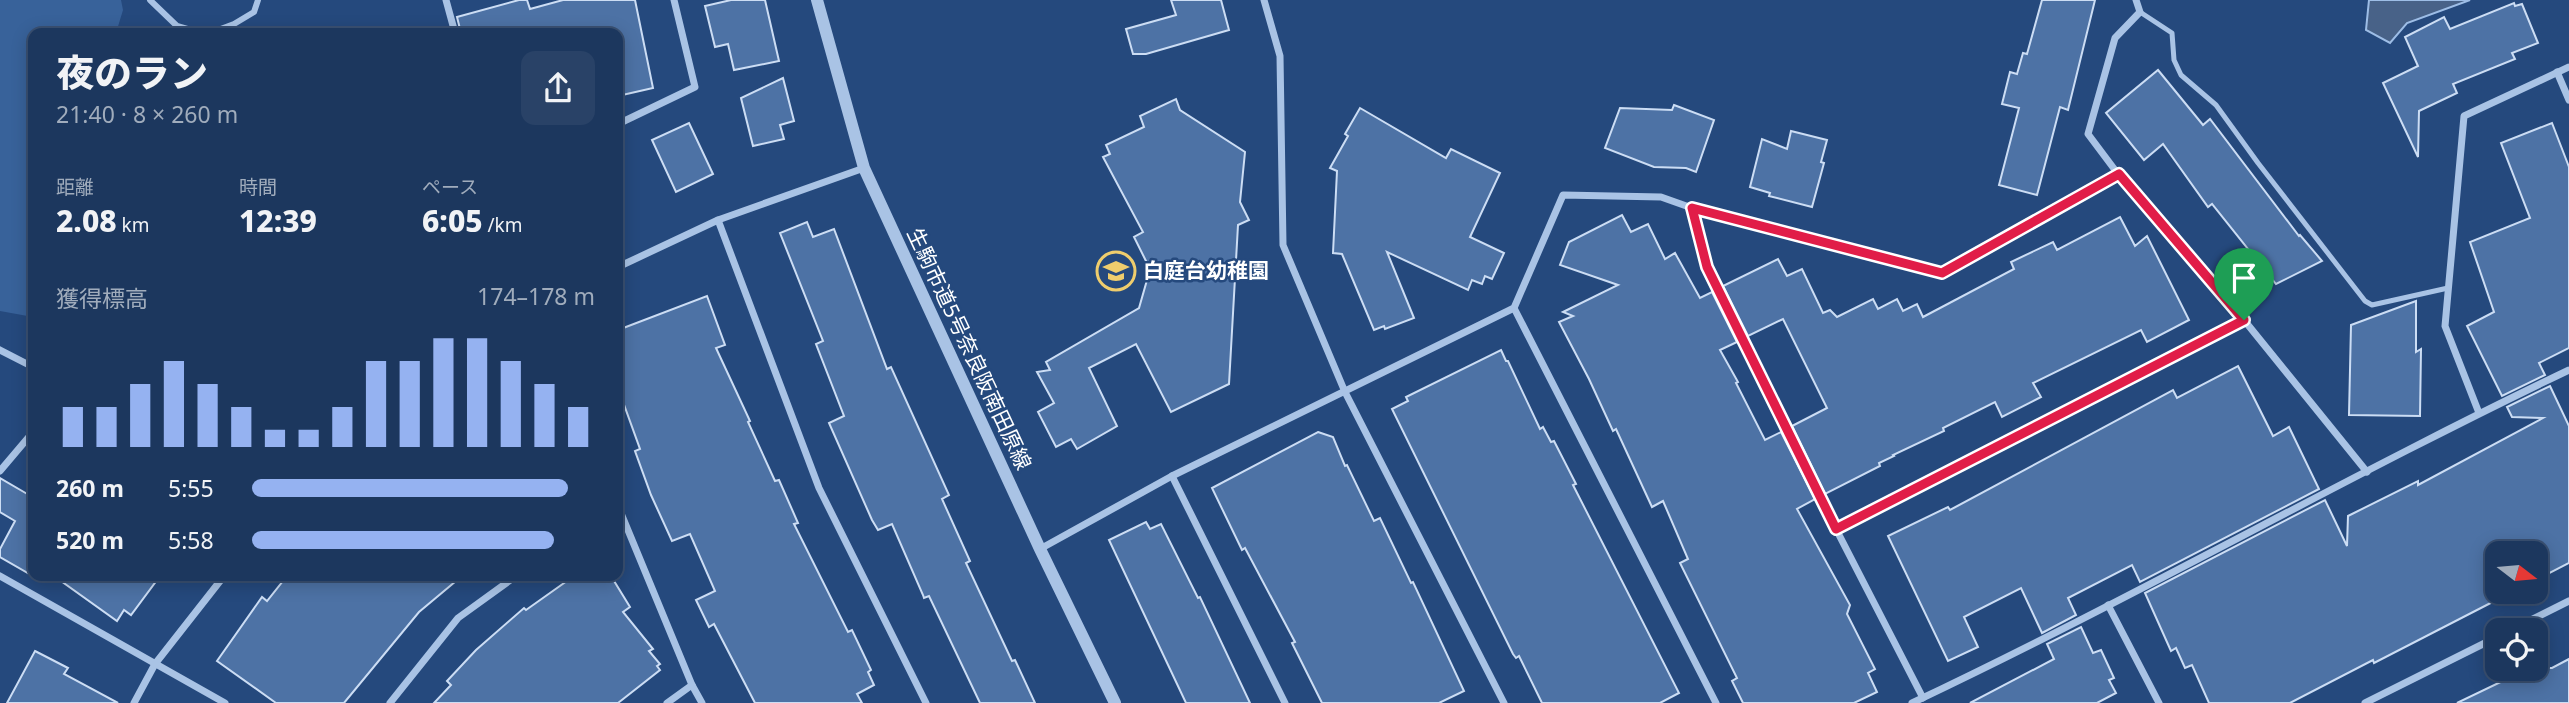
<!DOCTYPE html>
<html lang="ja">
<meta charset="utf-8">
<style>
:root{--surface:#1c375e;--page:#294267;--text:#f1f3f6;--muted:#a0acbc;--line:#3a5173;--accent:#95b2f1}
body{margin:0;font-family:"Noto Sans","Noto Sans JP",sans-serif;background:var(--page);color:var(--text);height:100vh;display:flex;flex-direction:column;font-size:26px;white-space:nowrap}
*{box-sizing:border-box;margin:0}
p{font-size:23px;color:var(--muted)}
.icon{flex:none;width:38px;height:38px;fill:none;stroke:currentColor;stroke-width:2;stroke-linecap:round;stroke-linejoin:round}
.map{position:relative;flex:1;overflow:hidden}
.drawer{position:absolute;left:28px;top:28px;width:595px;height:553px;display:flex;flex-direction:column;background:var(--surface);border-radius:14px;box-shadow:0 4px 18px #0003,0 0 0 2px var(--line)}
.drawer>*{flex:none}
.needle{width:46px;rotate:106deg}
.buttons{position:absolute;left:2485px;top:541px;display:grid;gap:14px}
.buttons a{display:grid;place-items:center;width:63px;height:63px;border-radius:14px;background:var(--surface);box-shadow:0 4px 18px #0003,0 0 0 2px var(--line);font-size:35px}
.pin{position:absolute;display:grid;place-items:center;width:60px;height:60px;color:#fff;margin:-72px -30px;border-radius:50% 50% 50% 0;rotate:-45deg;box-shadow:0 0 7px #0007}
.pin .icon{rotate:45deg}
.round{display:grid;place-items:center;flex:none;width:74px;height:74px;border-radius:14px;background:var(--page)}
.headline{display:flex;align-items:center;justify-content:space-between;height:119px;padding:0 28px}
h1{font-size:38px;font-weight:800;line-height:52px}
.figures{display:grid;grid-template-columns:repeat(3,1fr);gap:10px;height:119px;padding:7px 28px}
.figures div{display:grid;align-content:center}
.figures b{font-size:30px;font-weight:800}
.figures small{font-size:19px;font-weight:400}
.figures p{font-size:19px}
.chart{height:196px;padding:14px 28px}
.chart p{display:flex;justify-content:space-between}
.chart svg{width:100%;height:126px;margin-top:7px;stroke:var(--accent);stroke-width:6}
ul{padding:0 28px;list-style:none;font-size:23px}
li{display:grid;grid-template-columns:112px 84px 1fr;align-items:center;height:52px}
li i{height:18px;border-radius:9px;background:var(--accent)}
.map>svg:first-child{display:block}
</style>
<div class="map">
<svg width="2569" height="703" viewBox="0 0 2569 703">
<rect width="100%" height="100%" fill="#25497d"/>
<polygon fill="#38629a" points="0,0 121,0 123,10 116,33 33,33 33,317 0,311"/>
<polygon fill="#486288" stroke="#9dbde6" stroke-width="2" points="2369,0 2470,0 2407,23 2390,43 2366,30"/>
<g fill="#4d72a5" stroke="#ccddf4" stroke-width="2">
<polygon points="519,0 527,0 530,9 563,0 635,0 653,88 618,96 618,33 461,33 457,17"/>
<polygon points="731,0 765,0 779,61 734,70 728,44 715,47 705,6"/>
<polygon points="1171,0 1221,0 1229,30 1146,54 1133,54 1126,29 1176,15"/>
<polygon points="2042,0 2095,0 2068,110 2060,107 2037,195 1999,185 2019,108 2002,104 2010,72 2017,74 2023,53 2027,54"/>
<polygon points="2514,3 2515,6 2522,4 2538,43 2512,53 2515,59 2453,84 2457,93 2419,111 2418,157 2383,83 2418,66 2405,37 2444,17 2450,29"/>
<polygon points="2158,70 2203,125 2210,119 2299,236 2300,235 2322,261 2276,284 2212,204 2208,207 2163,144 2144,160 2106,113"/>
<polygon points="783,78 794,121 780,125 784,139 753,146 741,98"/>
<polygon points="1176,99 1180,110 1245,152 1240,202 1249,220 1238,225 1229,384 1171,412 1136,344 1089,368 1117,426 1077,449 1071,439 1056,447 1038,412 1054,403 1037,372 1050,370 1046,362 1139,308 1147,280 1148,265 1134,237 1143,232 1103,157 1110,154 1106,145 1144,127 1140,116"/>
<polygon points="1674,105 1714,120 1696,172 1686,168 1654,167 1605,148 1620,108 1672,110"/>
<polygon points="1360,108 1446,158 1451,149 1500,173 1470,237 1504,253 1492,279 1485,276 1482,284 1472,280 1468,290 1387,252 1414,318 1385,329 1384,326 1374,330 1342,254 1333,253 1337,171 1330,168 1348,136 1345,134"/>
<polygon points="689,123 713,174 676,192 652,140"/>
<polygon points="2552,123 2569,167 2569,348 2539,363 2545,375 2502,396 2467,326 2494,312 2470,242 2530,218 2501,143"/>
<polygon points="1791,131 1827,140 1821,162 1824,163 1812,207 1769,196 1770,193 1750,187 1762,139 1787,149"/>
<polygon points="1622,215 1631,232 1648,224 1665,259 1675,253 1700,298 1712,292 1737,342 1720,350 1738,382 1736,383 1765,440 1781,432 1815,499 1797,509 1850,605 1847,614 1875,669 1868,673 1877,692 1854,703 1743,703 1732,681 1737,678 1680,563 1688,559 1663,501 1652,507 1616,429 1613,431 1589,379 1559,322 1573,316 1563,312 1618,285 1560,265 1569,242"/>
<polygon points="2120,217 2135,246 2147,236 2189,320 2147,342 2141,330 2033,383 2041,397 2002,417 1995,402 1943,428 1944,431 1893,455 1894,456 1879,463 1880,466 1825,494 1792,426 1827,408 1783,319 1748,336 1723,286 1778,259 1787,276 1802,269 1823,313 1830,310 1837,317 1873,299 1878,309 1897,299 1903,311 1917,304 1923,317 2014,269 2011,262 2053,242 2057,250"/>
<polygon points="807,222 813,237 834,229 887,369 891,367 949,495 942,499 970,561 966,563 1012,661 1015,660 1035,703 980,703 929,596 924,598 923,595 892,524 878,530 872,520 829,423 844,416 816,344 823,341 780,233"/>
<polygon points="707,296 725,345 716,348 750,421 748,422 775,481 779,480 798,523 794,524 848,632 852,630 871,670 868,672 874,685 857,694 862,703 755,703 714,624 709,627 696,600 715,591 690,534 672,541 651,495 635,451 640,449 618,388 618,330"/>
<polygon points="2416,301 2416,352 2421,349 2420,416 2349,415 2351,325"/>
<polygon points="1501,350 1506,361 1508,361 1540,429 1543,427 1551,442 1554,441 1576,484 1573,485 1679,693 1660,703 1542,703 1519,656 1516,658 1513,654 1392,409 1408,401 1406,397"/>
<polygon points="2238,366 2273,436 2289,427 2319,489 2140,582 2132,565 2068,598 2076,615 2042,633 2021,588 1964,617 1978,647 1948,661 1888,536 1948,507 1950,510 2173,390 2177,398"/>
<polygon points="2550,386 2569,426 2569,563 2536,580 2536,553 2497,553 2497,592 2512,592 2374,663 2373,660 2290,703 2209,703 2192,665 2185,668 2176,648 2171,651 2145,593 2325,500 2347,546 2348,516 2418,481 2418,485 2543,418 2512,417 2507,407"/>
<polygon points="1318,432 1333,437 1345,466 1347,465 1374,521 1380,518 1411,583 1413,582 1464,691 1439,703 1322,703 1292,643 1295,642 1245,548 1242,550 1212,488"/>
<polygon points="0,478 29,495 33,488 33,576 0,557 0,549 15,521 0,512"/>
<polygon points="1146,522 1150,529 1161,524 1198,598 1200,597 1250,703 1186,703 1109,540"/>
<polygon points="54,576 160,576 131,615 124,610 117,621"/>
<polygon points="287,576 462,576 419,612 344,703 276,703 217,661 262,597 267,601"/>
<polygon points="574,576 611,576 630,607 623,612 653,649 649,651 660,664 657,666 660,670 618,703 434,703 451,685 447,681 476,650 524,608 526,610"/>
<polygon points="2081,627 2093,653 2101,650 2114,678 2109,680 2116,693 2097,703 1970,703 2054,659 2047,644"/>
<polygon points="35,651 68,668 64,674 118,703 7,703"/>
<polygon points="2569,659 2569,703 2457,703 2509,678 2504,668 2552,668"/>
</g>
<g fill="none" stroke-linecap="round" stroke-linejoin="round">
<polyline stroke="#a9c3e5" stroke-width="5" points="2140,12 2172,33 2174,60 2181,75 2216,105 2258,163 2365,301 2372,305 2448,288"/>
<g stroke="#a9c3e5" stroke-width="6">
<polyline points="150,0 177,26 201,33"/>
<polyline points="210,33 234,24 254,12 258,0"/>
</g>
<g stroke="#a9c3e5" stroke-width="7">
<polyline points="446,0 455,33"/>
<polyline points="1264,0 1280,56 1283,245 1345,392 1504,703"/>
<polyline points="2136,0 2140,12 2115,38 2088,134 2118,174 2244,320 2367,472"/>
<polyline points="2557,72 2569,100"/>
<polyline points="618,124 695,87 674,0"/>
<polyline points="1692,208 1707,267 1836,529 1923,698"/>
<polyline points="718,220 819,488 926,703"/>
<polyline points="618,267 718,220 864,168"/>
<polyline points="1514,308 1716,703"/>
<polyline points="0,350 33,367"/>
<polyline points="2479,413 2445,326 2464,116 2569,67"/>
<polyline points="0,471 33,432"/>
<polyline points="1172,476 1285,703"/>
<polyline points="618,506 692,685 702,703"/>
<polyline points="1836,529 2244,320"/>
<polyline points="1040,549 1172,476 1514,308 1563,195 1661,197 1692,208 1942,273 2118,174"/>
<polyline points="0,576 225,703"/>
<polyline points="2108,605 2159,703"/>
<polyline points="2511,630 2569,601"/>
<polyline points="134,703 155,664 224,576"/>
<polyline points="390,703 458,618 516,576"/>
<polyline points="667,703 692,685"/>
<path d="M1912,703C2134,598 2347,476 2569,370"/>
<polyline points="2365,703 2497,637"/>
</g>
<polyline stroke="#a9c3e5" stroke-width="12" points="817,0 864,168 1040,549 1115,703"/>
</g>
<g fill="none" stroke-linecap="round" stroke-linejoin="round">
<defs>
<polygon id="route" points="2119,174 2244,320 1836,529 1707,267 1692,208 1942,273"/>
</defs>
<use href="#route" stroke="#fff" stroke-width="14"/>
<use href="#route" stroke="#e11d48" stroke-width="9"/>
</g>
<defs>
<symbol id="school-ring" viewBox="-11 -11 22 22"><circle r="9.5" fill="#25497d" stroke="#efcd6d" stroke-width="1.5"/><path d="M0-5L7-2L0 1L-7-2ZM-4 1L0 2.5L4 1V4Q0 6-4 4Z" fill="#efcd6d"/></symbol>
</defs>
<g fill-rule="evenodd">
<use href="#school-ring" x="1094" y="249" width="44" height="44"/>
</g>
<g text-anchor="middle" stroke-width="5" stroke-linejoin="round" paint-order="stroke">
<g font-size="21" font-weight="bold" fill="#fff" stroke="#25497d" text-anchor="start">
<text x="1143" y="278">白庭台幼稚園</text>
</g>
<g font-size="21" fill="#fff" stroke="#25497d">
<text transform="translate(969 349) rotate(65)" y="7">生駒市道5号奈良阪南田原線</text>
</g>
</g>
</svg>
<div class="buttons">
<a><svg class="needle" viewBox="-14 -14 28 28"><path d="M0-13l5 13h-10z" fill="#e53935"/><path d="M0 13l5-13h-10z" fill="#a0acbc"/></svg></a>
<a><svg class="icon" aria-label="locate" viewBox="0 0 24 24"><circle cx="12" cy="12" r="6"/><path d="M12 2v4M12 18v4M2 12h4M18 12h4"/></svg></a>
</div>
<div class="pin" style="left:2244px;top:320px;background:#1e9e55"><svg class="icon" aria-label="arrive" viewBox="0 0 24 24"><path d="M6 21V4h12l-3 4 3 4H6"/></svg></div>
<section class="drawer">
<div class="headline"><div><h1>夜のラン</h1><p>21:40 · 8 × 260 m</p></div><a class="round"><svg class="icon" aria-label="share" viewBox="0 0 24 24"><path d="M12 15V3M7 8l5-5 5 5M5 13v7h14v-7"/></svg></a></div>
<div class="figures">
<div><p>距離</p><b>2.08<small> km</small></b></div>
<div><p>時間</p><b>12:39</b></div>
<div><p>ペース</p><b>6:05<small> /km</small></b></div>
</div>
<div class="chart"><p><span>獲得標高</span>174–178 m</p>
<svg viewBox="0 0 160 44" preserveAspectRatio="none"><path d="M5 44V30M15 44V30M25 44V22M35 44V14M45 44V22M55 44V30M65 44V38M75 44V38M85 44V30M95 44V14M105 44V14M115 44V6M125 44V6M135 44V14M145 44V22M155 44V30"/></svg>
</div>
<ul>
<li><b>260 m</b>5:55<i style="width:92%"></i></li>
<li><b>520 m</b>5:58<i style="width:88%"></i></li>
</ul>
</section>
</div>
